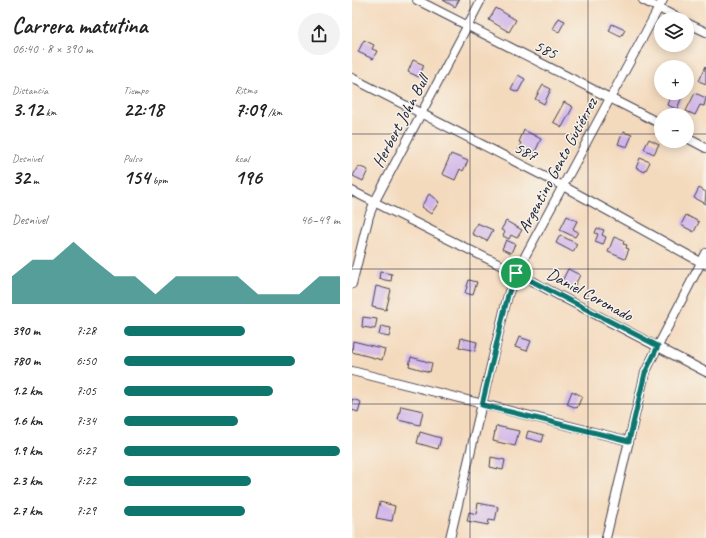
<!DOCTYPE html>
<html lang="es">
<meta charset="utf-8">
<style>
:root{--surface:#fff;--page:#f2f2f2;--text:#222;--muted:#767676;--accent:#0f766e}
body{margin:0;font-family:Caveat,sans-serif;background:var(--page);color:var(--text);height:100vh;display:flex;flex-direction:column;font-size:15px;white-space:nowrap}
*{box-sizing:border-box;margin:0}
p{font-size:13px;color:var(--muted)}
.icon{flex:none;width:22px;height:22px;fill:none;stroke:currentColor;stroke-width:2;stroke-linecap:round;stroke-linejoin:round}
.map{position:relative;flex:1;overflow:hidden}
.sheet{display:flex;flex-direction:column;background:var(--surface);width:352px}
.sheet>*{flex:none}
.buttons{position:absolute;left:302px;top:12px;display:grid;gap:8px}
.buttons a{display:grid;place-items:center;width:40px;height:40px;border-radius:50%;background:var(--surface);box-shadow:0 2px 10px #0003;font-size:20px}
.pin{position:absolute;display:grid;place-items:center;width:34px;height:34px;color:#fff;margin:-17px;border:2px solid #fff;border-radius:50%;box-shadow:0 1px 4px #0007}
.round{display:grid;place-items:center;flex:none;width:42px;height:42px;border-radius:21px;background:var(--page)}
.head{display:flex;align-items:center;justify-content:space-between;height:68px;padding:0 12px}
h1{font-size:22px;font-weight:600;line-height:30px}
.stats{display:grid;grid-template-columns:repeat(3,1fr);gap:6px;height:68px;padding:4px 12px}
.stats div{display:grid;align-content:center}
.stats b{font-size:20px;font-weight:600}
.stats small{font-size:11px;font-weight:400}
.stats p{font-size:11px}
.chart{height:112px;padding:8px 12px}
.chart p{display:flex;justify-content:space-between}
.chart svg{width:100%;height:72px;margin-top:4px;fill:var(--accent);opacity:.7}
ul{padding:0 12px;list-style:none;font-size:13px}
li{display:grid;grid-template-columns:64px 48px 1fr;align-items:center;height:30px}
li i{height:10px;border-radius:5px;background:var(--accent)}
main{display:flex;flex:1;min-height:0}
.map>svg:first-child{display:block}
</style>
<main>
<section class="sheet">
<div class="head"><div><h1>Carrera matutina</h1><p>06:40 · 8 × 390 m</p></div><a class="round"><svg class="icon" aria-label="share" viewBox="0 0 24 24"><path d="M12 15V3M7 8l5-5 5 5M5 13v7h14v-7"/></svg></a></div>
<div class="stats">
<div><p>Distancia</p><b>3.12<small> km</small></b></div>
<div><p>Tiempo</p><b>22:18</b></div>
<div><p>Ritmo</p><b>7:09<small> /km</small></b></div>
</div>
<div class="stats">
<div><p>Desnivel</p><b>32<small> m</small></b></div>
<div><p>Pulso</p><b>154<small> bpm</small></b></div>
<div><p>kcal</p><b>196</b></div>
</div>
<div class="chart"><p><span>Desnivel</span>46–49 m</p>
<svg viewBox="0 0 160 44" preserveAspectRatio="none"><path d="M0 44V27L10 17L20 17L30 6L40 17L50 27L60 27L70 38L80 27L90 27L100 27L110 27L120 38L130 38L140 38L150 27L160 27V44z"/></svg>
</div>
<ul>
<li><b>390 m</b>7:28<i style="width:56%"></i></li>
<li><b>780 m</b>6:50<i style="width:79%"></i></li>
<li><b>1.2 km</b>7:05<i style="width:69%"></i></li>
<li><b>1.6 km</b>7:34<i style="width:53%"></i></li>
<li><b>1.9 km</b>6:27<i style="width:100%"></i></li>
<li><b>2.3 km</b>7:22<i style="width:59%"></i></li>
<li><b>2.7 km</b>7:29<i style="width:56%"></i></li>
</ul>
</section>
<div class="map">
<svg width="354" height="538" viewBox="0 0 354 538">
<rect width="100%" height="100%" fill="#f7f3e8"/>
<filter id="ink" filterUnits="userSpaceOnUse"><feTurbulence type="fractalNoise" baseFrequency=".025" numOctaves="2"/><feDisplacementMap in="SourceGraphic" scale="8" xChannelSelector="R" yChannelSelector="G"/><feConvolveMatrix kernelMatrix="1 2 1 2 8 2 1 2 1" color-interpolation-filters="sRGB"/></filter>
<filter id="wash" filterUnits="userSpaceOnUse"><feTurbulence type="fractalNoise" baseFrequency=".012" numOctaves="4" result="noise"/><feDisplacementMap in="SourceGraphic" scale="16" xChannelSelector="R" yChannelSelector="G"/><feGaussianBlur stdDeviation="0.9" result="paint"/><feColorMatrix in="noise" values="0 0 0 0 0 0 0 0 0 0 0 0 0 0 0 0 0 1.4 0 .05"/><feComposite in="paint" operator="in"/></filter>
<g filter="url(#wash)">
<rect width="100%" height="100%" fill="#f4dabd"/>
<g id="blocks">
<g fill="#d1b6ea">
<polygon points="91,0 107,0 103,7"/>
<polygon points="144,8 164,20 157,32 137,20"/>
<polygon points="206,18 213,21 207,32 200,29"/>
<polygon points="260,24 273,30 269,37 257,31"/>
<polygon points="12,40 22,45 20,49 25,51 21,59 6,52"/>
<polygon points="61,60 72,65 67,77 56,72"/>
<polygon points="354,66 354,84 347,81"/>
<polygon points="166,75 173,79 166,92 159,89"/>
<polygon points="191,85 199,89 192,104 183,99"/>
<polygon points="319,93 331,94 325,109 315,105"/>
<polygon points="343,93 354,98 352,106 348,105 343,115 334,111"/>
<polygon points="212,102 221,107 210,127 201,122"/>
<polygon points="172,130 189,139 181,156 166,149 169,143 167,142"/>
<polygon points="271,132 280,135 275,147 266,144"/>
<polygon points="297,139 307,144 302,154 292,149"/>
<polygon points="99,154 116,161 111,171 108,169 103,180 90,174"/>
<polygon points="288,158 298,162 293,172 284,168"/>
<polygon points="6,166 16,170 11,181 1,176"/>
<polygon points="347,188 354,192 353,204 342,198"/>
<polygon points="77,194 87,202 79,214 69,207"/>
<polygon points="334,215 347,222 342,232 329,225"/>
<polygon points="215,216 225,221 221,229 226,232 223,237 208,230"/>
<polygon points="154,221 170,230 165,238 159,235 157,239 151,236 153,232 149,230"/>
<polygon points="125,223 141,230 135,241 120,234"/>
<polygon points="245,228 252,230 250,235 254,237 251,245 243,242 246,234 243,233"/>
<polygon points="208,235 225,244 221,252 204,243"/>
<polygon points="262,237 272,241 271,244 275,245 274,248 277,249 273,259 256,252"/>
<polygon points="154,240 163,244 159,253 150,249"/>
<polygon points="216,269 228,275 221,289 209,283"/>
<polygon points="28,272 40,274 39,281 27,279"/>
<polygon points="117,280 125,282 121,295 113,293"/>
<polygon points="24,286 39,290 34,310 20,307"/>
<polygon points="11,317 25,319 23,329 10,327"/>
<polygon points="29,326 39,328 37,337 27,335"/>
<polygon points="167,337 179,341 175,351 163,347"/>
<polygon points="109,338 125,342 123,351 107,347"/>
<polygon points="1,341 33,349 30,360 0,352"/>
<polygon points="59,357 80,363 78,372 57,366"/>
<polygon points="220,391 230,396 225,408 215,404"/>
<polygon points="0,399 9,402 6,412 0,410"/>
<polygon points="49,406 71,411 68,425 46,420"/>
<polygon points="144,426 167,431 163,446 141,441"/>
<polygon points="176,431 192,435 190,442 174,438"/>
<polygon points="68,432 89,438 86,449 65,443"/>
<polygon points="139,457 153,460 151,470 138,467"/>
<polygon points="28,502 43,506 40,521 24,518"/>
<polygon points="126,503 146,507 143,521 137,520 136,525 115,521 117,512 124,514"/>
</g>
</g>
</g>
<g filter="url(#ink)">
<use href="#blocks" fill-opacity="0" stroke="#423e4e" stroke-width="1"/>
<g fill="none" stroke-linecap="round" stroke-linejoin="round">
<defs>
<g id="minor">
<polyline points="65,0 309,124"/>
<polyline points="291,0 328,19"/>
<polyline points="335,23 354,32"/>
<polyline points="0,78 211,186 354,265"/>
<polyline points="335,138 354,148"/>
<polyline points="0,191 164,273 354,372"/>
<polyline points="0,284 17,216 22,203 129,0"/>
<polyline points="0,371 277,441"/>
<polyline points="98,538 152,311 156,295 164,273 311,0"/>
<polyline points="254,538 293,373 306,346 354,253"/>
</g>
</defs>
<use href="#minor" stroke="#423e4e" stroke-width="10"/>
<use href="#minor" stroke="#fff" stroke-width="8"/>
</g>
</g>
<g fill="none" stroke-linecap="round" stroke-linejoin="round" filter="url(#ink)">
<defs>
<polygon id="route" points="164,273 306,346 293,373 277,441 130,405 156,295"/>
</defs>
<use href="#route" stroke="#fff" stroke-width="8"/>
<use href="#route" stroke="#0f766e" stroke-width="5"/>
</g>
<path fill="none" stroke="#22223b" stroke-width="1" stroke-opacity="0.55" d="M118,0V538M236,0V538M0,134H309M335,134H354M0,269H354M0,404H354"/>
<g text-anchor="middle" stroke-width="3" stroke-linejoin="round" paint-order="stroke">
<g font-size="17" fill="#22223b" stroke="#f7f3e8">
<text transform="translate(194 49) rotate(26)" y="6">585</text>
<text transform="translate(48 121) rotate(-62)" y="6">Herbert John Bull</text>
<text transform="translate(174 151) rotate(27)" y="6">587</text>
<text transform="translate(205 165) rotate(-62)" y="6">Argentino Gento Gutiérrez</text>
<text transform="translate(238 294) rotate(28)" y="6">Daniel Coronado</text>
</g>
</g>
</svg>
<div class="buttons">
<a><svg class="icon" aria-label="layers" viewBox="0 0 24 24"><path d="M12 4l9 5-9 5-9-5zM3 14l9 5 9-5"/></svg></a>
<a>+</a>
<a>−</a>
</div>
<div class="pin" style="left:164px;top:273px;background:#1e9e55"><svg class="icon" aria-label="arrive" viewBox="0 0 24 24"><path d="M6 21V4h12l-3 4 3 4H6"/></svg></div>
</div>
</main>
